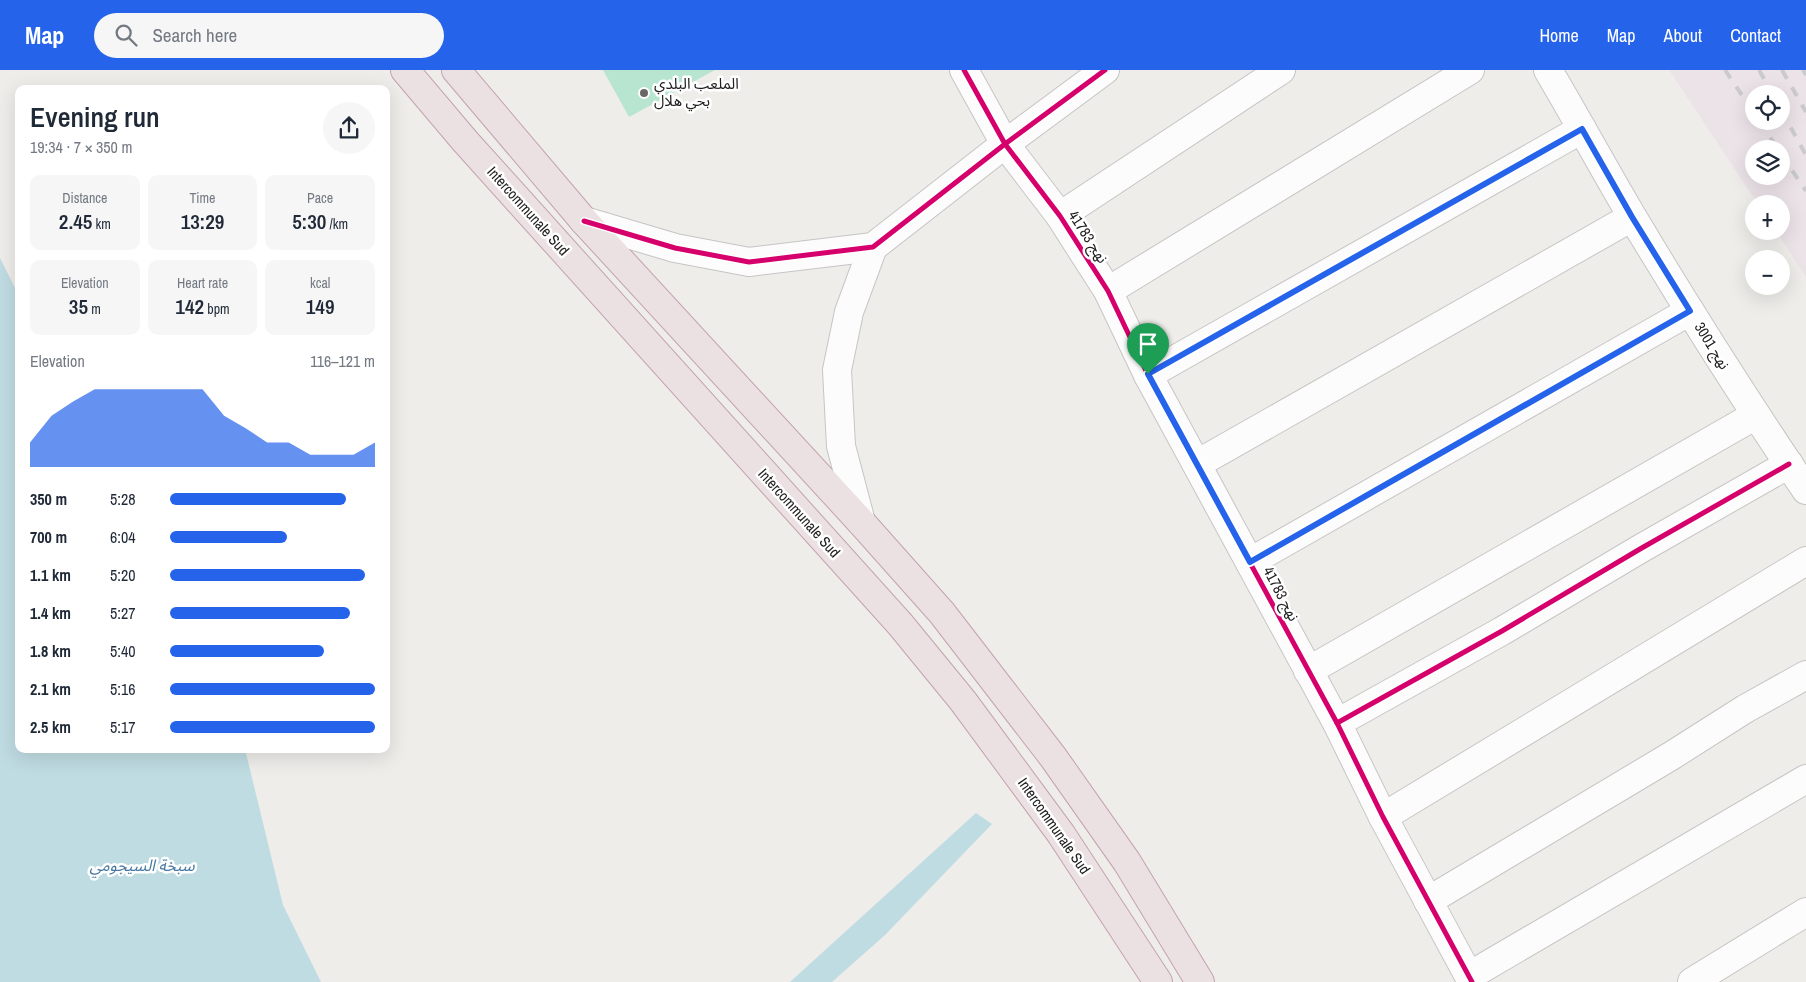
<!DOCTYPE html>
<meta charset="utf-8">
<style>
:root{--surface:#fff;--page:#f6f6f7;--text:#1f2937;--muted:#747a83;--accent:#2563eb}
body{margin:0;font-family:"Archivo Narrow","Noto Sans Arabic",sans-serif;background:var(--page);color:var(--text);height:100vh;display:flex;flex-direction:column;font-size:19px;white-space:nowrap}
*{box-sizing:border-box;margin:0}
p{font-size:16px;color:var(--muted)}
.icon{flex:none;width:28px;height:28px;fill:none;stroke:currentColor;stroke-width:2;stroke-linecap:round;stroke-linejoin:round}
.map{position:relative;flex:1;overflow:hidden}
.sheet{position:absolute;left:15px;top:15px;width:375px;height:668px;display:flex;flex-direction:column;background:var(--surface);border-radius:10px;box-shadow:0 5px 20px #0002}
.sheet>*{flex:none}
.buttons{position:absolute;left:1745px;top:15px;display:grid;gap:10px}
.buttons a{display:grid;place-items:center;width:45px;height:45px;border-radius:50%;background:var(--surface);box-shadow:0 5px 20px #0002;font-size:25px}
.pin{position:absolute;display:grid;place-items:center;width:42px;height:42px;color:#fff;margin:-51px -21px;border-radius:50% 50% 50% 0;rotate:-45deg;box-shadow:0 0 5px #0007}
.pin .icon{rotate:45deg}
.round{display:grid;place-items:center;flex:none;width:52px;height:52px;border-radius:26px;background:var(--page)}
.overview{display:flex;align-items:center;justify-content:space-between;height:85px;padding:0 15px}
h1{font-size:28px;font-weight:600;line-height:38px}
.metrics{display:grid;grid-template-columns:repeat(3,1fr);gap:8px;height:85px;padding:5px 15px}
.metrics div{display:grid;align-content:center;border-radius:10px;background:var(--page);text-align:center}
.metrics b{font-size:21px;font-weight:600}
.metrics small{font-size:14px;font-weight:400}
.metrics p{font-size:14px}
.chart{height:140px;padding:10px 15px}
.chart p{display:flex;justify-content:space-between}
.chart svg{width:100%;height:90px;margin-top:5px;fill:var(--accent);opacity:.7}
ul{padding:0 15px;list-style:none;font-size:16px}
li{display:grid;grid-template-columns:80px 60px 1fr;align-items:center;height:38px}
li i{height:12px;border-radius:6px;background:var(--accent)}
header{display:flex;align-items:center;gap:30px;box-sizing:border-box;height:70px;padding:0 25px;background:var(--accent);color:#fff}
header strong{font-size:24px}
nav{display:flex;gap:28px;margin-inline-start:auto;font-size:18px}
.search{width:350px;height:45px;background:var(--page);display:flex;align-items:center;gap:12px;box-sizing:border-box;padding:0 18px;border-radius:28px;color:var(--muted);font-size:19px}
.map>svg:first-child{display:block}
</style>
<header>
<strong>Map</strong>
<div class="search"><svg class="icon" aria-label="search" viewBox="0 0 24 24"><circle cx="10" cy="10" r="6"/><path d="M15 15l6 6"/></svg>Search here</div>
<nav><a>Home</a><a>Map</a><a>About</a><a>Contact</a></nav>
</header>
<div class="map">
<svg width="1806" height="912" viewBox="0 0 1806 912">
<rect width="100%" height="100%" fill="#efedea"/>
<path fill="#ece3e9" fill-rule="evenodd" d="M1669,0H1806V207L1776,161H1781V134H1758ZM1754,24H1781V51H1754ZM1754,79H1781V106H1754Z"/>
<polygon fill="#b7e5cf" points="603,0 715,0 629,47"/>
<g fill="#bfdce2">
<polygon points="0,188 19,226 19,679 245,679 283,835 321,912 0,912"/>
<polygon points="976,743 992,754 885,865 832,912 790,912"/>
</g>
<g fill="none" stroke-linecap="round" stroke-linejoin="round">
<defs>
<g id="minor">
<polyline points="964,0 1005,74 1060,146 1108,221 1148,305 1337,653 1383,747 1472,912"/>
<path d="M1548,0C1577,49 1604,99 1633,148C1688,240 1746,331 1806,420"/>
<polyline points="1060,146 1281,0"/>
<polyline points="584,151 675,178 749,192 873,177 1005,74 1105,0"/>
<polyline points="1108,221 1470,0"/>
<polyline points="1148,305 1582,59"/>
<polyline points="1197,394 1632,147"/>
<polyline points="861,452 841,376 837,300 849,242 873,177"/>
<polyline points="1250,492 1690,241"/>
<polyline points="1308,601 1756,345"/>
<polyline points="1337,653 1502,561 1640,479 1789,394"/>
<polyline points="1383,747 1806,491"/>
<polyline points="1428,831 1671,686 1745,639 1806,605"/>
<polyline points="1469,906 1806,709"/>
<polyline points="1692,912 1806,842"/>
</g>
<g id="highway">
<polyline points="405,0 465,71 900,554 963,631 1061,764 1158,912"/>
<polyline points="456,0 584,151 861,452 942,543 1053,687 1127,792 1200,912"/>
</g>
</defs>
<use href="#minor" stroke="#c6c5c4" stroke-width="30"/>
<use href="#highway" stroke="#c4a2ae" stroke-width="30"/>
<use href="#minor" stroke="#fdfcfc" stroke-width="28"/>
<use href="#highway" stroke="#ebe0e2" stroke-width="28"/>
<g stroke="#cbcbcb" stroke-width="4" stroke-dasharray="10 10" stroke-linecap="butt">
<polyline points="1725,0 1754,43"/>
<polyline points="1759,0 1773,24"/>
<polyline points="1782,0 1806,42"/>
<polyline points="1803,0 1806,5"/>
<polyline points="1781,40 1806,85"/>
<polyline points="1759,51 1778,79"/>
<polyline points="1781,84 1806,121"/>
</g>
<defs>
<g id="cycleway">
<polyline points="964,0 1005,74 1060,146 1108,221 1148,305 1337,653 1383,747 1472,912"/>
<polyline points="584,151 675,178 749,192 873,177 1005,74 1105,0"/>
<polyline points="1337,653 1502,561 1640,479 1789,394"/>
</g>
</defs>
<use href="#cycleway" stroke="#fff" stroke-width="8"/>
<use href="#cycleway" stroke="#d6006c" stroke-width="5"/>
</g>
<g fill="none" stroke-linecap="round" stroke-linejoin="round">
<defs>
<polygon id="route" points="1582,59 1632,147 1690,241 1250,492 1148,304"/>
</defs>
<use href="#route" stroke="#fff" stroke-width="10"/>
<use href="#route" stroke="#2563eb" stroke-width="6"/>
</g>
<circle fill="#696867" stroke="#fff" stroke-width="2" cx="644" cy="23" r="5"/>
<g text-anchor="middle" stroke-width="5" stroke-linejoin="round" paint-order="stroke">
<g font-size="15" fill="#212121" stroke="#fff" text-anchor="start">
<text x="654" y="19">الملعب البلدي<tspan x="654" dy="17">بحي هلال</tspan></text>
</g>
<g font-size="15" fill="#212121" stroke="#fff">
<text transform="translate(528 141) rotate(48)" y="5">Intercommunale Sud</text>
<text transform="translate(1088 167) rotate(57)" y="5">نهج 41783</text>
<text transform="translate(1712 276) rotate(58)" y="5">نهج 3001</text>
<text transform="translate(799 443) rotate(48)" y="5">Intercommunale Sud</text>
<text transform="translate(1281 524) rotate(62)" y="5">نهج 41783</text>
<text transform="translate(1054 756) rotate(55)" y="5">Intercommunale Sud</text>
</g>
<g font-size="16" font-style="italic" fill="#4878a1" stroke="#fff">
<text x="142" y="801">سبخة السيجومي</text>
</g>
</g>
</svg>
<div class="buttons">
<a><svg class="icon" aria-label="locate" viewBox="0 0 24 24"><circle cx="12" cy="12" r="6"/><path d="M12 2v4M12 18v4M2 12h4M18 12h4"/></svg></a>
<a><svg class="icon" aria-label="layers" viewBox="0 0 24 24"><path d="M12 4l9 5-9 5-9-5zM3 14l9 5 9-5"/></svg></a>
<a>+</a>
<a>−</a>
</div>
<div class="pin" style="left:1148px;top:304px;background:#1e9e55"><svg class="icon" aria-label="arrive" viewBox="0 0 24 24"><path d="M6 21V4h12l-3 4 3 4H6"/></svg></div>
<section class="sheet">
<div class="overview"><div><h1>Evening run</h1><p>19:34 · 7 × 350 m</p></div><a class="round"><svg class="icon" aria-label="share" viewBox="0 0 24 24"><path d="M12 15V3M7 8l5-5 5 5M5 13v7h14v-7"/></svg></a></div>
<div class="metrics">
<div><p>Distance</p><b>2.45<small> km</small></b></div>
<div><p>Time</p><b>13:29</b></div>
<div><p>Pace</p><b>5:30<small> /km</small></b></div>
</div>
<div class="metrics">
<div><p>Elevation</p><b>35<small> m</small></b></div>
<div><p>Heart rate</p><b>142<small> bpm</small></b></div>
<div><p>kcal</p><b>149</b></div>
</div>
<div class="chart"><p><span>Elevation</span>116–121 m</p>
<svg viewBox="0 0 160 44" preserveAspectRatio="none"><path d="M0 44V32L10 19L20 12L30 6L40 6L50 6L60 6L70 6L80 6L90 19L100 25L110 32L120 32L130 38L140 38L150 38L160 32V44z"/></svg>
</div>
<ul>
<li><b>350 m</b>5:28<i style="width:86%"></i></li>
<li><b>700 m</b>6:04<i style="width:57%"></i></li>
<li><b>1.1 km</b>5:20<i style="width:95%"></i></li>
<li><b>1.4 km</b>5:27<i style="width:88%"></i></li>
<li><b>1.8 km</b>5:40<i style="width:75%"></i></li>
<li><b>2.1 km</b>5:16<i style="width:100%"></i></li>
<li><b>2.5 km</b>5:17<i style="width:100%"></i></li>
</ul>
</section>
</div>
